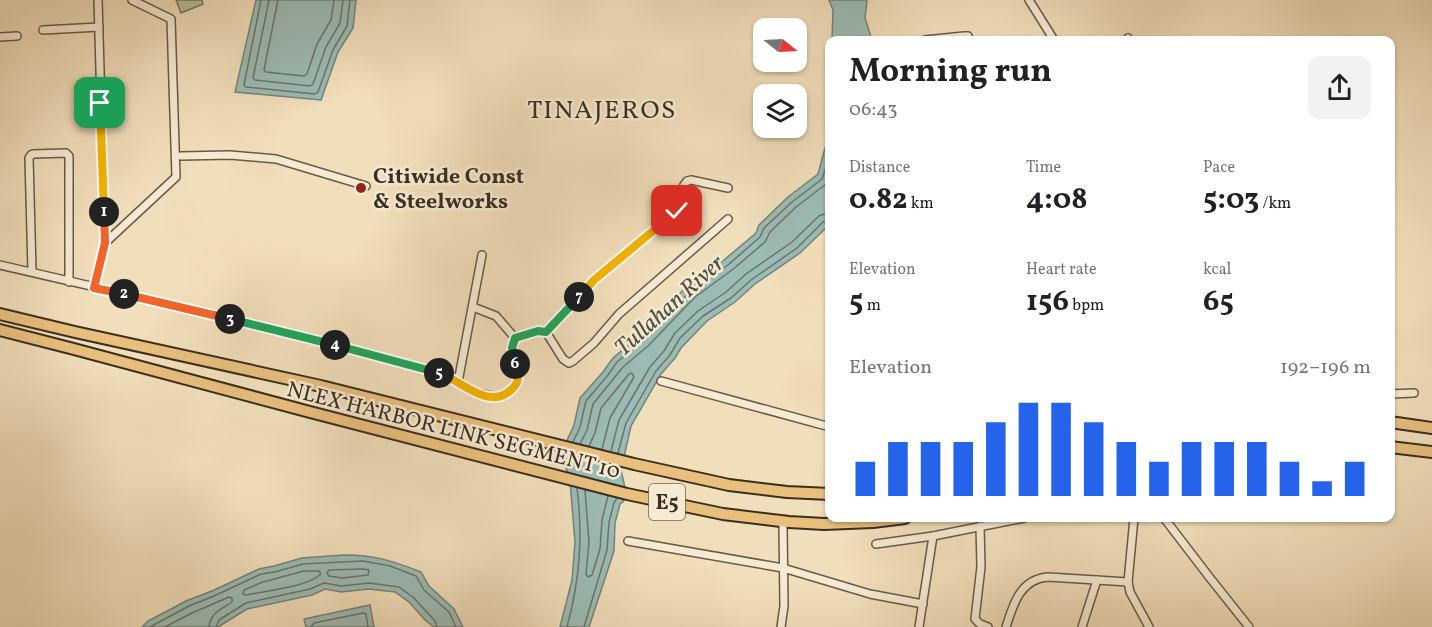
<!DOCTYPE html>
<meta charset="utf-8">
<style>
:root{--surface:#fff;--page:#f2f2f2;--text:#202124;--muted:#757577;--accent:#2563eb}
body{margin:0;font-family:Vollkorn,serif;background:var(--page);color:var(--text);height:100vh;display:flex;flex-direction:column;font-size:22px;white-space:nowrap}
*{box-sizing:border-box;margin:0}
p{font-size:20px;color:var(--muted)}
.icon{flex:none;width:33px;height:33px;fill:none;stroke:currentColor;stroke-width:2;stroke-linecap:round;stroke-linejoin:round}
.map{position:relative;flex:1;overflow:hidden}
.details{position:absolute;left:825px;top:36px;width:570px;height:486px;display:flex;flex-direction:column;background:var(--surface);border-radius:12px;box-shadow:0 2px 4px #0004}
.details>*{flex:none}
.needle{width:39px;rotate:108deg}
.tools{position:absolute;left:753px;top:18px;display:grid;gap:12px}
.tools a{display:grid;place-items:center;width:54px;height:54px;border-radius:12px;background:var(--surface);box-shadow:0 2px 4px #0004;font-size:30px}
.pin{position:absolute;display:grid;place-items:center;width:51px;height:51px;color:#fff;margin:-26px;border-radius:12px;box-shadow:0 3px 9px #0006}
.km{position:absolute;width:30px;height:30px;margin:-15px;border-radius:50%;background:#222;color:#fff;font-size:16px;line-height:30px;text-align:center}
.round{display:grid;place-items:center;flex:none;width:63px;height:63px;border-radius:12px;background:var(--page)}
.summary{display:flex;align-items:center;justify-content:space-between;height:102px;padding:0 24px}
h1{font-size:33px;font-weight:700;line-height:45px}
.stats{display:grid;grid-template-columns:repeat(3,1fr);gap:9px;height:102px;padding:6px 24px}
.stats div{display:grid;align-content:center}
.stats b{font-size:30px;font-weight:700}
.stats small{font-size:16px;font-weight:400}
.stats p{font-size:16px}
.chart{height:168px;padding:12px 24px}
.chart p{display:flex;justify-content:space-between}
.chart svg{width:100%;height:108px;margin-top:6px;stroke:var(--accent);stroke-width:6}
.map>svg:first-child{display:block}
</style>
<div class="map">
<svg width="1432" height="627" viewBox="0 0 1432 627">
<rect width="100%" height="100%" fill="#f1deba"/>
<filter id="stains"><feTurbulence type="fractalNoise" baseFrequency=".00333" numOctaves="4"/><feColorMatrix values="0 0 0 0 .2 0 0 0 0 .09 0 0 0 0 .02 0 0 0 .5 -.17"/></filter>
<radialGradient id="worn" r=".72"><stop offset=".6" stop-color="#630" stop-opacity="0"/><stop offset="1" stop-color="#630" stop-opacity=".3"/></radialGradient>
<polygon fill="#b4c294" stroke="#77785a" stroke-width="1.5" points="176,0 202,0 203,4 181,13"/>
<g fill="#9bbbb5" stroke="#74837a" stroke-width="1.5">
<polygon points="256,0 356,0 353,28 338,52 321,100 235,92"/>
<polygon points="829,0 867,0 865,18 872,40 832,40 833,10"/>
<polygon points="829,138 829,225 800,253 755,284 735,302 707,321 681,348 675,358 661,374 631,426 621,470 626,492 623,502 620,504 615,523 614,551 589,627 560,627 572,580 575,542 570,481 562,455 563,449 574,425 580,398 603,372 613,358 639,336 686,287 724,260 756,233 759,225 788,197 818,174 825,148"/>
<path d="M344,555C375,555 393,561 421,572L429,586L454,609L463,627H434L425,620L409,602L395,592L369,589L341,592L325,589L312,595L247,609L218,627H142L148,621L186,601L212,591L259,569L274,566L302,558Z"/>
<polygon points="370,605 374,627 306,627 304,619"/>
</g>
<polygon fill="#f1deba" points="565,452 624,467 624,471 564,457"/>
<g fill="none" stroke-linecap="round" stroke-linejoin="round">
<g stroke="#6a746b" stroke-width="1.5">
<polyline points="261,0 244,85 246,87 315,94 318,92 333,50 347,26 350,0"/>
<polyline points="269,0 253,78 255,80 310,86 313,84 326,47 340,23 343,0"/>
<polyline points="278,0 264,70 266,72 304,76 307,74 317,44 331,20 334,0"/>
<polyline points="573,442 580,427 586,401 608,375 617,362 643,341 690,292 728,265 760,237 764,228 792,202 822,179 830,155"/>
<polyline points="580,444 587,430 593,404 623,367 648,346 695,297 732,270 765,242 770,232 796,207 830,181"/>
<polyline points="589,446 595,433 601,408 629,374 632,373 634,377 610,418 602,449"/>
<polyline points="611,451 619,420 650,367 664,351 675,333 698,311 726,292 746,274 792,242 819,216 824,214 830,213"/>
<polyline points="618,453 626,423 656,371 670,355 680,338 703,316 731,298 751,280 797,248 823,222 830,221"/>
<polyline points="585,490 589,542 586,574 588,577 592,575 600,549 602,520 608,496"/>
<polygon points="363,569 369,570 368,575 342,578 329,576 327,573 329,570"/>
<path d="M304,571H319L321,574C307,587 266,591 246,595L243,594L244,590L263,582Z"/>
<polyline points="150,627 189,606 214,596 261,574 275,572 303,564 363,561 390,566 416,576 424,590 449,612 456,627"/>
<path d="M165,627L192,613L229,597L232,598V602C222,609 210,613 209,627"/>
<polyline points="216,627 219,620 246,603 310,589 324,583 341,586 369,583 399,587 414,598 435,621 437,627"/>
<polyline points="311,627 314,623 363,613 366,614 368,627"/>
<path d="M567,627C580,579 583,537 577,488"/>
<polyline points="584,627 607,550 609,522 614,503 617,498"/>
</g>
<defs>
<g id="minor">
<polyline points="1029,0 1054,40"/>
<polyline points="43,30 99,27"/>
<polyline points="0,37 17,36"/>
<polyline points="925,40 964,36 968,36"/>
<polyline points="1126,40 1128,38"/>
<polyline points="181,156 230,155 276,159 366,186"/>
<polyline points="105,243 176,177 171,19 132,0"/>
<polyline points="0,265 173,305 392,360 441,373 450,377 466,388 477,393 497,397 508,393 517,384 518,379 512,348 515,338 538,331 546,332 563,359 569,363 573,361 594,343 619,314 728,219"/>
<polyline points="32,271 29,158 31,155 33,154 66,153 69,156 69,282"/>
<polyline points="94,288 105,243 98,0"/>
<polyline points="473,307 496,316 515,338"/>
<polyline points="546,332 594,280 677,211 684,185 687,181 691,180 728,188"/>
<polyline points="661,381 830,427"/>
<polyline points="458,382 482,255"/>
<polyline points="1390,394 1414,393"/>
<polyline points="1134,518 1128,582 1130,592 1149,627"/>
<polyline points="1164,518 1210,578 1249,627"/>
<polyline points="980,526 981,567 975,619 980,624 988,627"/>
<polyline points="628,541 783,568 870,594 923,604"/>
<polyline points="876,544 933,536 1024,518"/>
<polyline points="781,627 784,606 783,526"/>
<polyline points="919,627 933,536"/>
<path d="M1006,627C1013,605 1020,579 1048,577L1128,582"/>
<polyline points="1082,627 1097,580"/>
</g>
<g id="highway">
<polyline points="0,314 75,332 321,386 634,464 729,485 787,492 830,494"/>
<polyline points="0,330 70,348 310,412 627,494 723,514 789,522 824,524 873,522 905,518"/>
<polyline points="1390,422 1432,428"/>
<polyline points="1390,447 1432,452"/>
</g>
</defs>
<use href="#minor" stroke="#685a47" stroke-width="10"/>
<use href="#highway" stroke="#3a2e21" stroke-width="14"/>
<use href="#minor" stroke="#f6ead2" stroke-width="7"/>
<use href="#highway" stroke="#e8bf7d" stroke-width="10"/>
</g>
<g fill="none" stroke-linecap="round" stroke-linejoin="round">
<defs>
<polyline id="split-1" points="100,103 104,212"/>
<polyline id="split-2" points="104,212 105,243 94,288 124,294"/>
<polyline id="split-3" points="124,294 230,319"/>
<polyline id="split-4" points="230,319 335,345"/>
<polyline id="split-5" points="335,345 439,373"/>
<path id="split-6" d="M439,373C461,380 488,411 511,390C521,381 518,376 515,364"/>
<polyline id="split-7" points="515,364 512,348 515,338 538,331 546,332 579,297"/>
<polyline id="split-8" points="579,297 594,280 677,211"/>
</defs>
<use href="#split-1" stroke="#fff" stroke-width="12"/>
<use href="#split-2" stroke="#fff" stroke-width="12"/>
<use href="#split-3" stroke="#fff" stroke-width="12"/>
<use href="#split-4" stroke="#fff" stroke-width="12"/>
<use href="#split-5" stroke="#fff" stroke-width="12"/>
<use href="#split-6" stroke="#fff" stroke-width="12"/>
<use href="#split-7" stroke="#fff" stroke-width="12"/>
<use href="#split-8" stroke="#fff" stroke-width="12"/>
<use href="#split-1" stroke="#f5b400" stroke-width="8"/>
<use href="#split-2" stroke="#f0652b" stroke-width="8"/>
<use href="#split-3" stroke="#f0652b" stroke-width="8"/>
<use href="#split-4" stroke="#22a559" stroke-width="8"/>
<use href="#split-5" stroke="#22a559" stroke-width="8"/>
<use href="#split-6" stroke="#f5b400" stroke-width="8"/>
<use href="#split-7" stroke="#22a559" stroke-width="8"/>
<use href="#split-8" stroke="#f5b400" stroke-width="8"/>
</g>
<circle fill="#8f2418" stroke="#f6ead2" stroke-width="2" cx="361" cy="188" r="6"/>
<g text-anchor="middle" stroke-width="5" stroke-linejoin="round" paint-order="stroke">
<rect fill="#f6ead2" stroke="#726656" stroke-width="1.5" x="649" y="484" width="36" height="36" rx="4.5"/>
<g font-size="21" font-weight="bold" fill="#3a2e21">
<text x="667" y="509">E5</text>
</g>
<g font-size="22" font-weight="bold" fill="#3a2e21" stroke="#f6ead2" text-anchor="start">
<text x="373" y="183">Citiwide Const<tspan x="373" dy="25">&amp; Steelworks</tspan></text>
</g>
<g font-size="22" fill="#3a2e21" stroke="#f6ead2">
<text transform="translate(454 429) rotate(14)" y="8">NLEX HARBOR LINK SEGMENT 10</text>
</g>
<g font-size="24" font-style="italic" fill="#525146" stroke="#f6ead2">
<text transform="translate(669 305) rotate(-42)" y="8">Tullahan River</text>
</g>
<g font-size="26" letter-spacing="1.5" fill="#3a2e21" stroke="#f6ead2">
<text x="602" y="118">TINAJEROS</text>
</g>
</g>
<rect width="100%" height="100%" filter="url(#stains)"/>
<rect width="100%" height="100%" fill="url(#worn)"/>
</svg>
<div class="tools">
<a><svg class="needle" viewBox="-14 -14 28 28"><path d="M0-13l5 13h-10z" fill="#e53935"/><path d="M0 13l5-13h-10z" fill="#757577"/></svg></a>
<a><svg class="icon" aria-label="layers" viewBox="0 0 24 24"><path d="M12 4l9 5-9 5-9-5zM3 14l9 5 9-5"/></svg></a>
</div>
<div class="pin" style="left:100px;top:103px;background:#1e9e55"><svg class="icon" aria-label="arrive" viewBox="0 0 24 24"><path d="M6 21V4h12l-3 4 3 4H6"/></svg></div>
<div class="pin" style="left:677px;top:211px;background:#d93025"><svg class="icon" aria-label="check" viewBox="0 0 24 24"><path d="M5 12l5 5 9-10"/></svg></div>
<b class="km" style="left:104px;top:212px">1</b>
<b class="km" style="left:124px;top:294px">2</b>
<b class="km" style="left:230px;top:319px">3</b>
<b class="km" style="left:335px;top:345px">4</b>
<b class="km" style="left:439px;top:373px">5</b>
<b class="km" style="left:515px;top:364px">6</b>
<b class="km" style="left:579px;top:297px">7</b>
<section class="details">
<div class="summary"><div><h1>Morning run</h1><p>06:43</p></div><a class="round"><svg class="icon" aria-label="share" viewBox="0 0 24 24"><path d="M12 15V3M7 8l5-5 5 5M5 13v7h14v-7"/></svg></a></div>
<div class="stats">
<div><p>Distance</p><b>0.82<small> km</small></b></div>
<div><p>Time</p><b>4:08</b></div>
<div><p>Pace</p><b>5:03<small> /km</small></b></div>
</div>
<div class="stats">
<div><p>Elevation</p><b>5<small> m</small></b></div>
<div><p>Heart rate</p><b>156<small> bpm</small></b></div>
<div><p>kcal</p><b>65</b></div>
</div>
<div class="chart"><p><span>Elevation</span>192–196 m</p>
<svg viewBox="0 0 160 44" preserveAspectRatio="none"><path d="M5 44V30M15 44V22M25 44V22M35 44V22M45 44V14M55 44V6M65 44V6M75 44V14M85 44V22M95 44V30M105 44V22M115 44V22M125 44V22M135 44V30M145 44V38M155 44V30"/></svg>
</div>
</section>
</div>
